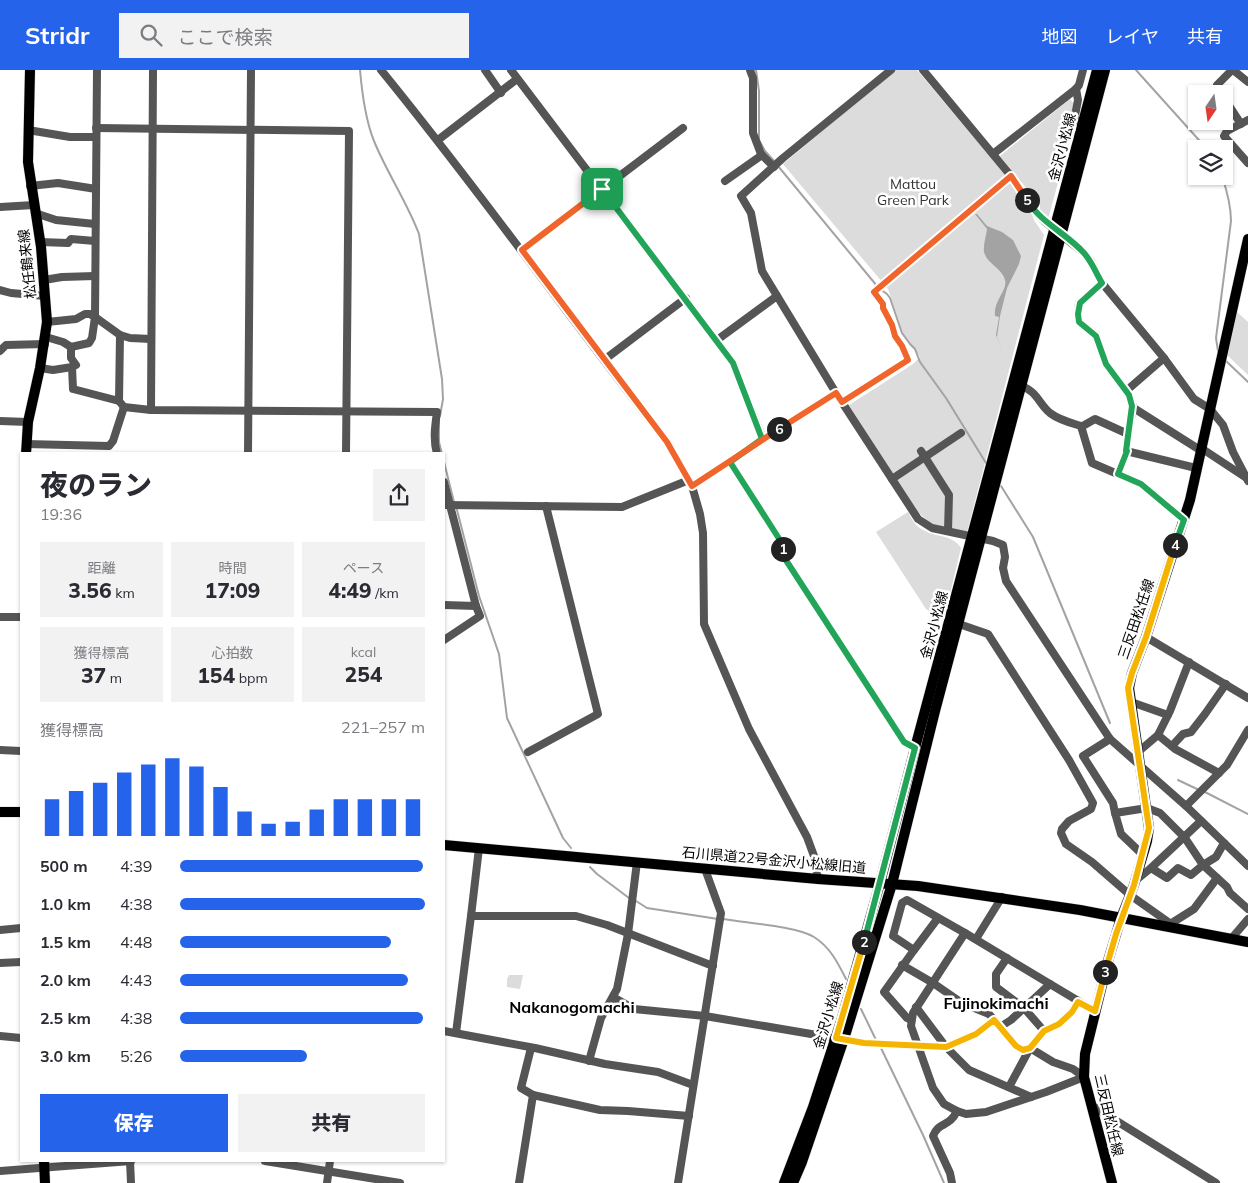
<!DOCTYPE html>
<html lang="ja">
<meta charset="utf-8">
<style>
:root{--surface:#fff;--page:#f2f2f3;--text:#2b2b33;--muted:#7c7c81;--accent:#2563eb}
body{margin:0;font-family:Mulish,"Noto Sans JP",sans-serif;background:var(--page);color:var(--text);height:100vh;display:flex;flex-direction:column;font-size:19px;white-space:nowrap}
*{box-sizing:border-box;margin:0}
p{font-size:16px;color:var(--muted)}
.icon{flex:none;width:28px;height:28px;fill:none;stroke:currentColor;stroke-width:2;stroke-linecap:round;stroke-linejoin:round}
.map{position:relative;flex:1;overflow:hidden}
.details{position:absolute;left:20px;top:382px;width:425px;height:710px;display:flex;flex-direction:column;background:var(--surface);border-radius:0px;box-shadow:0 1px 4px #0004}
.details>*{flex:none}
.needle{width:32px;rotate:193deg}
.tools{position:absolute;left:1188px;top:15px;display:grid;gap:10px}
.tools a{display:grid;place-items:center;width:45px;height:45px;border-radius:0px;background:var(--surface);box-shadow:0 1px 4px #0004;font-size:25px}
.pin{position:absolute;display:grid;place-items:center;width:42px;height:42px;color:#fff;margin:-21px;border-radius:10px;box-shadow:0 2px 8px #0006}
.km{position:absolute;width:25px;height:25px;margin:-12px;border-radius:50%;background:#222;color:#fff;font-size:14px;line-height:25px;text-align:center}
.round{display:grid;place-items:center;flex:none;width:52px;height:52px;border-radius:0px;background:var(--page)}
.headline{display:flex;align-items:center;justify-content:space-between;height:85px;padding:0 20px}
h1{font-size:28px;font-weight:800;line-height:38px}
.stats{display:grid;grid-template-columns:repeat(3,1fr);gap:8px;height:85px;padding:5px 20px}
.stats div{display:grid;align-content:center;border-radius:0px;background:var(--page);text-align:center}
.stats b{font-size:21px;font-weight:800}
.stats small{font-size:14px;font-weight:400}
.stats p{font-size:14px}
.chart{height:140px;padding:10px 20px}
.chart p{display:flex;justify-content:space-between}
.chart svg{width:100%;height:90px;margin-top:5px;stroke:var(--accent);stroke-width:6}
.action{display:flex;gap:10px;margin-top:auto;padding:10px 20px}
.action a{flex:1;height:58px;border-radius:0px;background:var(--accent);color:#fff;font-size:20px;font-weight:800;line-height:58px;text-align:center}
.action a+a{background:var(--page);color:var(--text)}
ul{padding:0 20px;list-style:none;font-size:16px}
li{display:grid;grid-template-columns:80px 60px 1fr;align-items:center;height:38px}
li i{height:12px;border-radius:6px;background:var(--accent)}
header{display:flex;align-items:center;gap:30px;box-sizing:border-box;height:70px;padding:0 25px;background:var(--accent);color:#fff}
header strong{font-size:24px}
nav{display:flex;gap:28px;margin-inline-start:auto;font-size:18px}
.search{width:350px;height:45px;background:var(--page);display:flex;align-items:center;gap:12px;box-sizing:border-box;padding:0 18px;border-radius:0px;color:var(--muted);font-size:19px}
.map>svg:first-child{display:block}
</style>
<header>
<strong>Stridr</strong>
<div class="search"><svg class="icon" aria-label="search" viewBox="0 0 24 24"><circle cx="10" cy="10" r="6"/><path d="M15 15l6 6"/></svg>ここで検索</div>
<nav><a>地図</a><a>レイヤ</a><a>共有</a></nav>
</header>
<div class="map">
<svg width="1248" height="1113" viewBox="0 0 1248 1113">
<rect width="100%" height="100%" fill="#fff"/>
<g fill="#dcdcdc">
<polygon points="895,0 917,0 1002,101 1029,135 1034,150 1044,165 967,462 931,454 917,441 849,335 913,294 920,287 904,266 888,219 783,94"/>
<polygon points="1070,29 1074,34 1069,63 1071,65 1047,153 1040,140 1040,135 1000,86"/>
<polygon points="1236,241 1248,252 1248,305 1227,285"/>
<path d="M908,442C912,449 915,456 923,460C937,468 952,464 961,478L944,548L935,545L926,539L876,462Z"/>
<polygon points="509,905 523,905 520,919 507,917 507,909"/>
</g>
<path fill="#a3a3a3" d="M975,144H977L987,156L1002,162L1013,170L1021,186L1019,194L1007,218L1000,246L997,267L1002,281L996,265L999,247L995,246C993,231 1008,220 1005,210C1002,198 987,194 984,182C983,175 986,167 987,159Z"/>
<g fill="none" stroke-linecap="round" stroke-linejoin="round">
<g stroke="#a3a3a3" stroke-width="2">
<path d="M360,0C362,23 365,49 374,71C387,103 407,132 419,164L442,309L443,329L440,346"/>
<polyline points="756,0 759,21 759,70 765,81 775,92"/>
<polyline points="1136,0 1207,79"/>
<polyline points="778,96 877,216"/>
<polyline points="880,219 887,224 890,228 902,263 910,274 915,279 920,292 946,328 986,393"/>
<path d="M1218,281L1216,268L1231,151C1231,135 1227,121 1222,106"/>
<polyline points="1226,291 1248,312"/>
<polyline points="439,351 439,372 442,384"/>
<polyline points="444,392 454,432"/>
<polyline points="1001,416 1033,467 1110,653"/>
<polyline points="457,440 479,526 499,584 507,648 563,768 571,778"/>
<polyline points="1178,710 1199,720"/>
<polyline points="1203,721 1248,744"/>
<polyline points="590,797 597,804 629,828"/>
<polyline points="636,831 647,838 718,849"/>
<path d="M723,849C745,853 796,856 814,867C830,877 838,893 846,909"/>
<polyline points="861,939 877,972"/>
<polyline points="880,976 923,1065 944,1113"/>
</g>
<defs>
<g id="major">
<polyline points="26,384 28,352 40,298 47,252 41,177 28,92 30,0"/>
<polyline points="0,742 21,742"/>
<polyline points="444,775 818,809 918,816 1080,840 1248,872"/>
<polyline points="44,1091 45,1113"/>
<polyline points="784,1113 813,1037 842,948 880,813 915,678 1097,0"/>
<polyline points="793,1113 802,1092 844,969 892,814 935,641 1105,0"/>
<polyline points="1112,1113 1084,1007 1085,984 1108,891 1121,848 1134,815 1147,771 1149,758 1129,618 1132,603 1146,567 1190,430 1248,169"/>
</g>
</defs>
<use href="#major" stroke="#dbdbdb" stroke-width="11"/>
<g stroke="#555" stroke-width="8">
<path d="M97,0L95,247L120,265L119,331L124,337L151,340L437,342C435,356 433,370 437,384"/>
<path d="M381,0C480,121 570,249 667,372L692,416L700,444L703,463L704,554L749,659L807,767L814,786L818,809"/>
<polyline points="485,0 501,23"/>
<polyline points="511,0 733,293 763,369"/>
<polyline points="750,0 753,8 753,63 761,84 774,97"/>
<polyline points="923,0 1011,106 1033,139 1045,152 1085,184 1091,191 1102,213 1164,288 1194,329 1210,339 1223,355 1233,382 1248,411"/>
<polyline points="1233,0 1248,12"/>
<polyline points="1076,19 1078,30 1074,51 1082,54"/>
<polyline points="1221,24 1217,15 1232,0"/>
<polyline points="1224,28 1241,54"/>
<polyline points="1248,50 1227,61 1224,66 1248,93"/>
<polyline points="96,58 349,61 346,384"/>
<polyline points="28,60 70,67 96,67"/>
<polyline points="438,70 517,9"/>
<polyline points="993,84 1076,19 1079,15 1083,0"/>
<polyline points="725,111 762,85"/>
<polyline points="30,116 58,113 96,119"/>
<polyline points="0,137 34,135"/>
<polyline points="35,143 56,150 95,154"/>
<polyline points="40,172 68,173 71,169 95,171"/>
<polyline points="522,180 683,58"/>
<polyline points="44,210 62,207 95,206"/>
<polyline points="1102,213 1079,233 1078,244 1079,252 1096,265 1106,294 1129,325 1133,336 1126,381 1196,398"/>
<polyline points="0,220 11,223 45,226"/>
<polyline points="47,252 76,249 85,244 90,244 95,247 92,268 89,273 71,277"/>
<polyline points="120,265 130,268 151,269"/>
<polyline points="46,267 63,272 71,277 71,288 76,295 72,297 73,319 119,331"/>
<polyline points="717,270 777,226"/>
<polyline points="0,281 6,275 45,274"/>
<polyline points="604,290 686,228"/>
<polyline points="40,298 53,300 72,297"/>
<path d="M1021,316C1037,321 1039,334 1050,343C1059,350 1071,353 1081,356L1092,393L1141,414L1184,450"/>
<polyline points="1126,321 1164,288"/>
<polyline points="836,323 762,201 751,143 741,126 783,88 891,0"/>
<polyline points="842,332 908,290 902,276 895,266 892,255 883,238 883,234 875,222 876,220 1011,106"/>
<polyline points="1132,337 1200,380"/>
<polyline points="151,340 153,0"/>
<polyline points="0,351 28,352"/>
<polyline points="1081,357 1095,349 1128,364"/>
<polyline points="26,374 109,376 113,371 124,337"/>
<polyline points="1201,378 1245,407"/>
<polyline points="921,381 949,425 948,461"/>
<polyline points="248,384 251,0"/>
<polyline points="730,392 785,478 780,481 904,672 915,678"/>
<polyline points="1118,404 1127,381"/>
<polyline points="892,409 961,363"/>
<polyline points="444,412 476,536 444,535"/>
<polyline points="692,416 836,323 918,449 932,458 993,471 1003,475 1005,487 1003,498 1006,511 1110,669 1186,736 1248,796"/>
<polyline points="444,435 622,437 689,410"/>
<polyline points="0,547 21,547"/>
<polyline points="959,554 988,564 1069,690 1093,733 1091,739 1069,751 1062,759 1061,763 1066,774 1092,792 1130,825 1171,854"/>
<polyline points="1146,567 1248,628"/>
<polyline points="444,570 480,546 476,536"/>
<polyline points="1131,632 1168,645"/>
<polyline points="1158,665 1170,641 1189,592"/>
<polyline points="1110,669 1083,686 1113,733 1115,743"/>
<polyline points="1172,676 1183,664 1191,662 1205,644 1226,614"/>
<polyline points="0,680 21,681"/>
<polyline points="528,682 598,644 546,436"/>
<polyline points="1138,682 1158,665 1175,679 1219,703"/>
<polyline points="1186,736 1227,695 1248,660"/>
<polyline points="479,778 471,846 576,846 607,855 713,896"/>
<polyline points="1143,785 1121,764 1115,743 1147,738 1160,743 1185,768 1203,795 1227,817 1230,823 1248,839"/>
<polyline points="1151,798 1201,751"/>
<polyline points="1135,811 1151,798 1167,808 1178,798 1191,805 1203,795 1216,787 1224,773"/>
<polyline points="938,848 914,880 893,866 902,833 907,830 965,863"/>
<polyline points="1167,856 1194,839 1217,808"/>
<polyline points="0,860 21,858"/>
<polyline points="976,869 1002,827"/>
<polyline points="1231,869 1248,849"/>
<polyline points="1007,888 996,904 996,917 1024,938 1044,961"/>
<polyline points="0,893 21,892"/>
<polyline points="902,895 933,913 962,933 989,944 1016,976 1023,980 1030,978 1053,992 1073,999 1084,1007"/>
<polyline points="613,927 634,939 705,946 864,973 897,975 946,977 976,964 994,950"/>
<polyline points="916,937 946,977 969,1000 1031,1027"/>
<polyline points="911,950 907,948 884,922 914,880"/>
<polyline points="1000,957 1011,950 1050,914"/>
<polyline points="444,961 535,978 605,994 658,1002 693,1015"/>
<polyline points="456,963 471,846"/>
<polyline points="0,966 21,968"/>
<polyline points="531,978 521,1018 533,1025 600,1040 628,1041 689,1046"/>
<polyline points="589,991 601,948 617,919 628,864 637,792"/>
<polyline points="1084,1007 1046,1022 986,1042 966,1044 957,1041 944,1034 933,1018 911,956 913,943 965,863 1095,941"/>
<polyline points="1009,1017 1030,978 1044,961 1059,954 1072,943 1078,931"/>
<polyline points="1091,1035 1216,1113"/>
<polyline points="130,1091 131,1113"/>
<polyline points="265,1091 400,1113"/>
<polyline points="0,1101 131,1091"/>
<polyline points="327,1113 330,1091"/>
<polyline points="519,1113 533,1025"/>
<polyline points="678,1113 721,843 705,799"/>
<path d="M952,1113L950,1103L933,1066C939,1051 949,1058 957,1041"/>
</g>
<use href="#major" stroke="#000" stroke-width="10"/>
</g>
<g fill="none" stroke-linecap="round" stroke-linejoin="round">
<defs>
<polyline id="split-1" points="602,119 733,293 762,369 730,392 785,478 783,479"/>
<polyline id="split-2" points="783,479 780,481 904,672 915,678 864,872"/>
<polyline id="split-3" points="864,872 836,968 864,973 946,977 976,964 994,950 1016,976 1023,980 1030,978 1044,961 1059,954 1072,942 1078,932 1095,941 1105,902"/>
<polyline id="split-4" points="1105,902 1116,864 1134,815 1149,758 1128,618 1132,603 1146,567 1175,475"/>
<path id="split-5" d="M1027,130C1041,153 1066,163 1084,183C1092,192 1096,203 1102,213L1080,233L1078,244L1079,252L1096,266L1106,294L1129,325L1132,336L1126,381H1127L1118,404L1141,414L1184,450L1175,475"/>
<polyline id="split-6" points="779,359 836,323 842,332 908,290 902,276 895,266 892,255 883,238 883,234 874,222 1011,106 1027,130"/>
<polyline id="split-7" points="602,119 522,180 667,372 692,416 779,359"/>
</defs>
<use href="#split-1" stroke="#fff" stroke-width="10"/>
<use href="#split-2" stroke="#fff" stroke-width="10"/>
<use href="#split-3" stroke="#fff" stroke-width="10"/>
<use href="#split-4" stroke="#fff" stroke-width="10"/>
<use href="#split-5" stroke="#fff" stroke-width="10"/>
<use href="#split-6" stroke="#fff" stroke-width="10"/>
<use href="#split-7" stroke="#fff" stroke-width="10"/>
<use href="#split-1" stroke="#22a559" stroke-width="6"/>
<use href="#split-2" stroke="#22a559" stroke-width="6"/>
<use href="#split-3" stroke="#f5b400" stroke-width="6"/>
<use href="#split-4" stroke="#f5b400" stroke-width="6"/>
<use href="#split-5" stroke="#22a559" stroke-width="6"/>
<use href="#split-6" stroke="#f0652b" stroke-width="6"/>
<use href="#split-7" stroke="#f0652b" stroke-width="6"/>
</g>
<g text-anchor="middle" stroke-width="5" stroke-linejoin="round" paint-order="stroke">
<g font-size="14" fill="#000" stroke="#fff">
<text transform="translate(1062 77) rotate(-75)" y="5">金沢小松線</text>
<text transform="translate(27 194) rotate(-96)" y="5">松任鶴来線</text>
<text transform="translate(1136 549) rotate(-71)" y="5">三反田松任線</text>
<text transform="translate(934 555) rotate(-75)" y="5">金沢小松線</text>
<text transform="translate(774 790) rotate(5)" y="5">石川県道22号金沢小松線旧道</text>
<text transform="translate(828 945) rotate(-73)" y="5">金沢小松線</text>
<text transform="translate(1109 1045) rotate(77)" y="5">三反田松任線</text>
</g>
<g font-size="14" fill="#333" stroke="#fff">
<text x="913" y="119">Mattou<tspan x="913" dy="16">Green Park</tspan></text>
</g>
<g font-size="16" font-weight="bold" fill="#000" stroke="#fff">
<text x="996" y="939">Fujinokimachi</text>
<text x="572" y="943">Nakanogomachi</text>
</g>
</g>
</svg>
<div class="tools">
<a><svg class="needle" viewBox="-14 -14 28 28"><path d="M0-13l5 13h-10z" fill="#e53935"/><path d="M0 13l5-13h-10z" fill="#7c7c81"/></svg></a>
<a><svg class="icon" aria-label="layers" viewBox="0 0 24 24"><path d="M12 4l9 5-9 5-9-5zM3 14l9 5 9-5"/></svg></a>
</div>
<div class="pin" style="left:602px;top:119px;background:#1e9e55"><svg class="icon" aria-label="arrive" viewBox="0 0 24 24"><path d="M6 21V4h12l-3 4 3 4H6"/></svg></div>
<b class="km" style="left:783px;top:479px">1</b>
<b class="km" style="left:864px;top:872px">2</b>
<b class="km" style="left:1105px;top:902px">3</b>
<b class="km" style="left:1175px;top:475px">4</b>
<b class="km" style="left:1027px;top:130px">5</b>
<b class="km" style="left:779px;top:359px">6</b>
<section class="details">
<div class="headline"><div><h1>夜のラン</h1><p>19:36</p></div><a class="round"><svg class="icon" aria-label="share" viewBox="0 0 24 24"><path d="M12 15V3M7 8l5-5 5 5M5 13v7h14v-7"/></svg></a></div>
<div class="stats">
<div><p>距離</p><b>3.56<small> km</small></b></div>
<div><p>時間</p><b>17:09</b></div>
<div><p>ペース</p><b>4:49<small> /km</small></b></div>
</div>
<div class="stats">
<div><p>獲得標高</p><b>37<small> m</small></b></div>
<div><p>心拍数</p><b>154<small> bpm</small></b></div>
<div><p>kcal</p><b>254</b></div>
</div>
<div class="chart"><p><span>獲得標高</span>221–257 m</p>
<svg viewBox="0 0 160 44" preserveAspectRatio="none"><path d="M5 44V26M15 44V22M25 44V18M35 44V13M45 44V9M55 44V6M65 44V10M75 44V20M85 44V32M95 44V38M105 44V37M115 44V31M125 44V26M135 44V26M145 44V26M155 44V26"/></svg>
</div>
<ul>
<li><b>500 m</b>4:39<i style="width:99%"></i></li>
<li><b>1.0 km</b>4:38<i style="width:100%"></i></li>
<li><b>1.5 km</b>4:48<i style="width:86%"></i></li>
<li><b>2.0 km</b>4:43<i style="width:93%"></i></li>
<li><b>2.5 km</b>4:38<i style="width:99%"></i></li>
<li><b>3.0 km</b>5:26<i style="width:52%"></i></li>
</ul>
<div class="action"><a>保存</a><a>共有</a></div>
</section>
</div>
